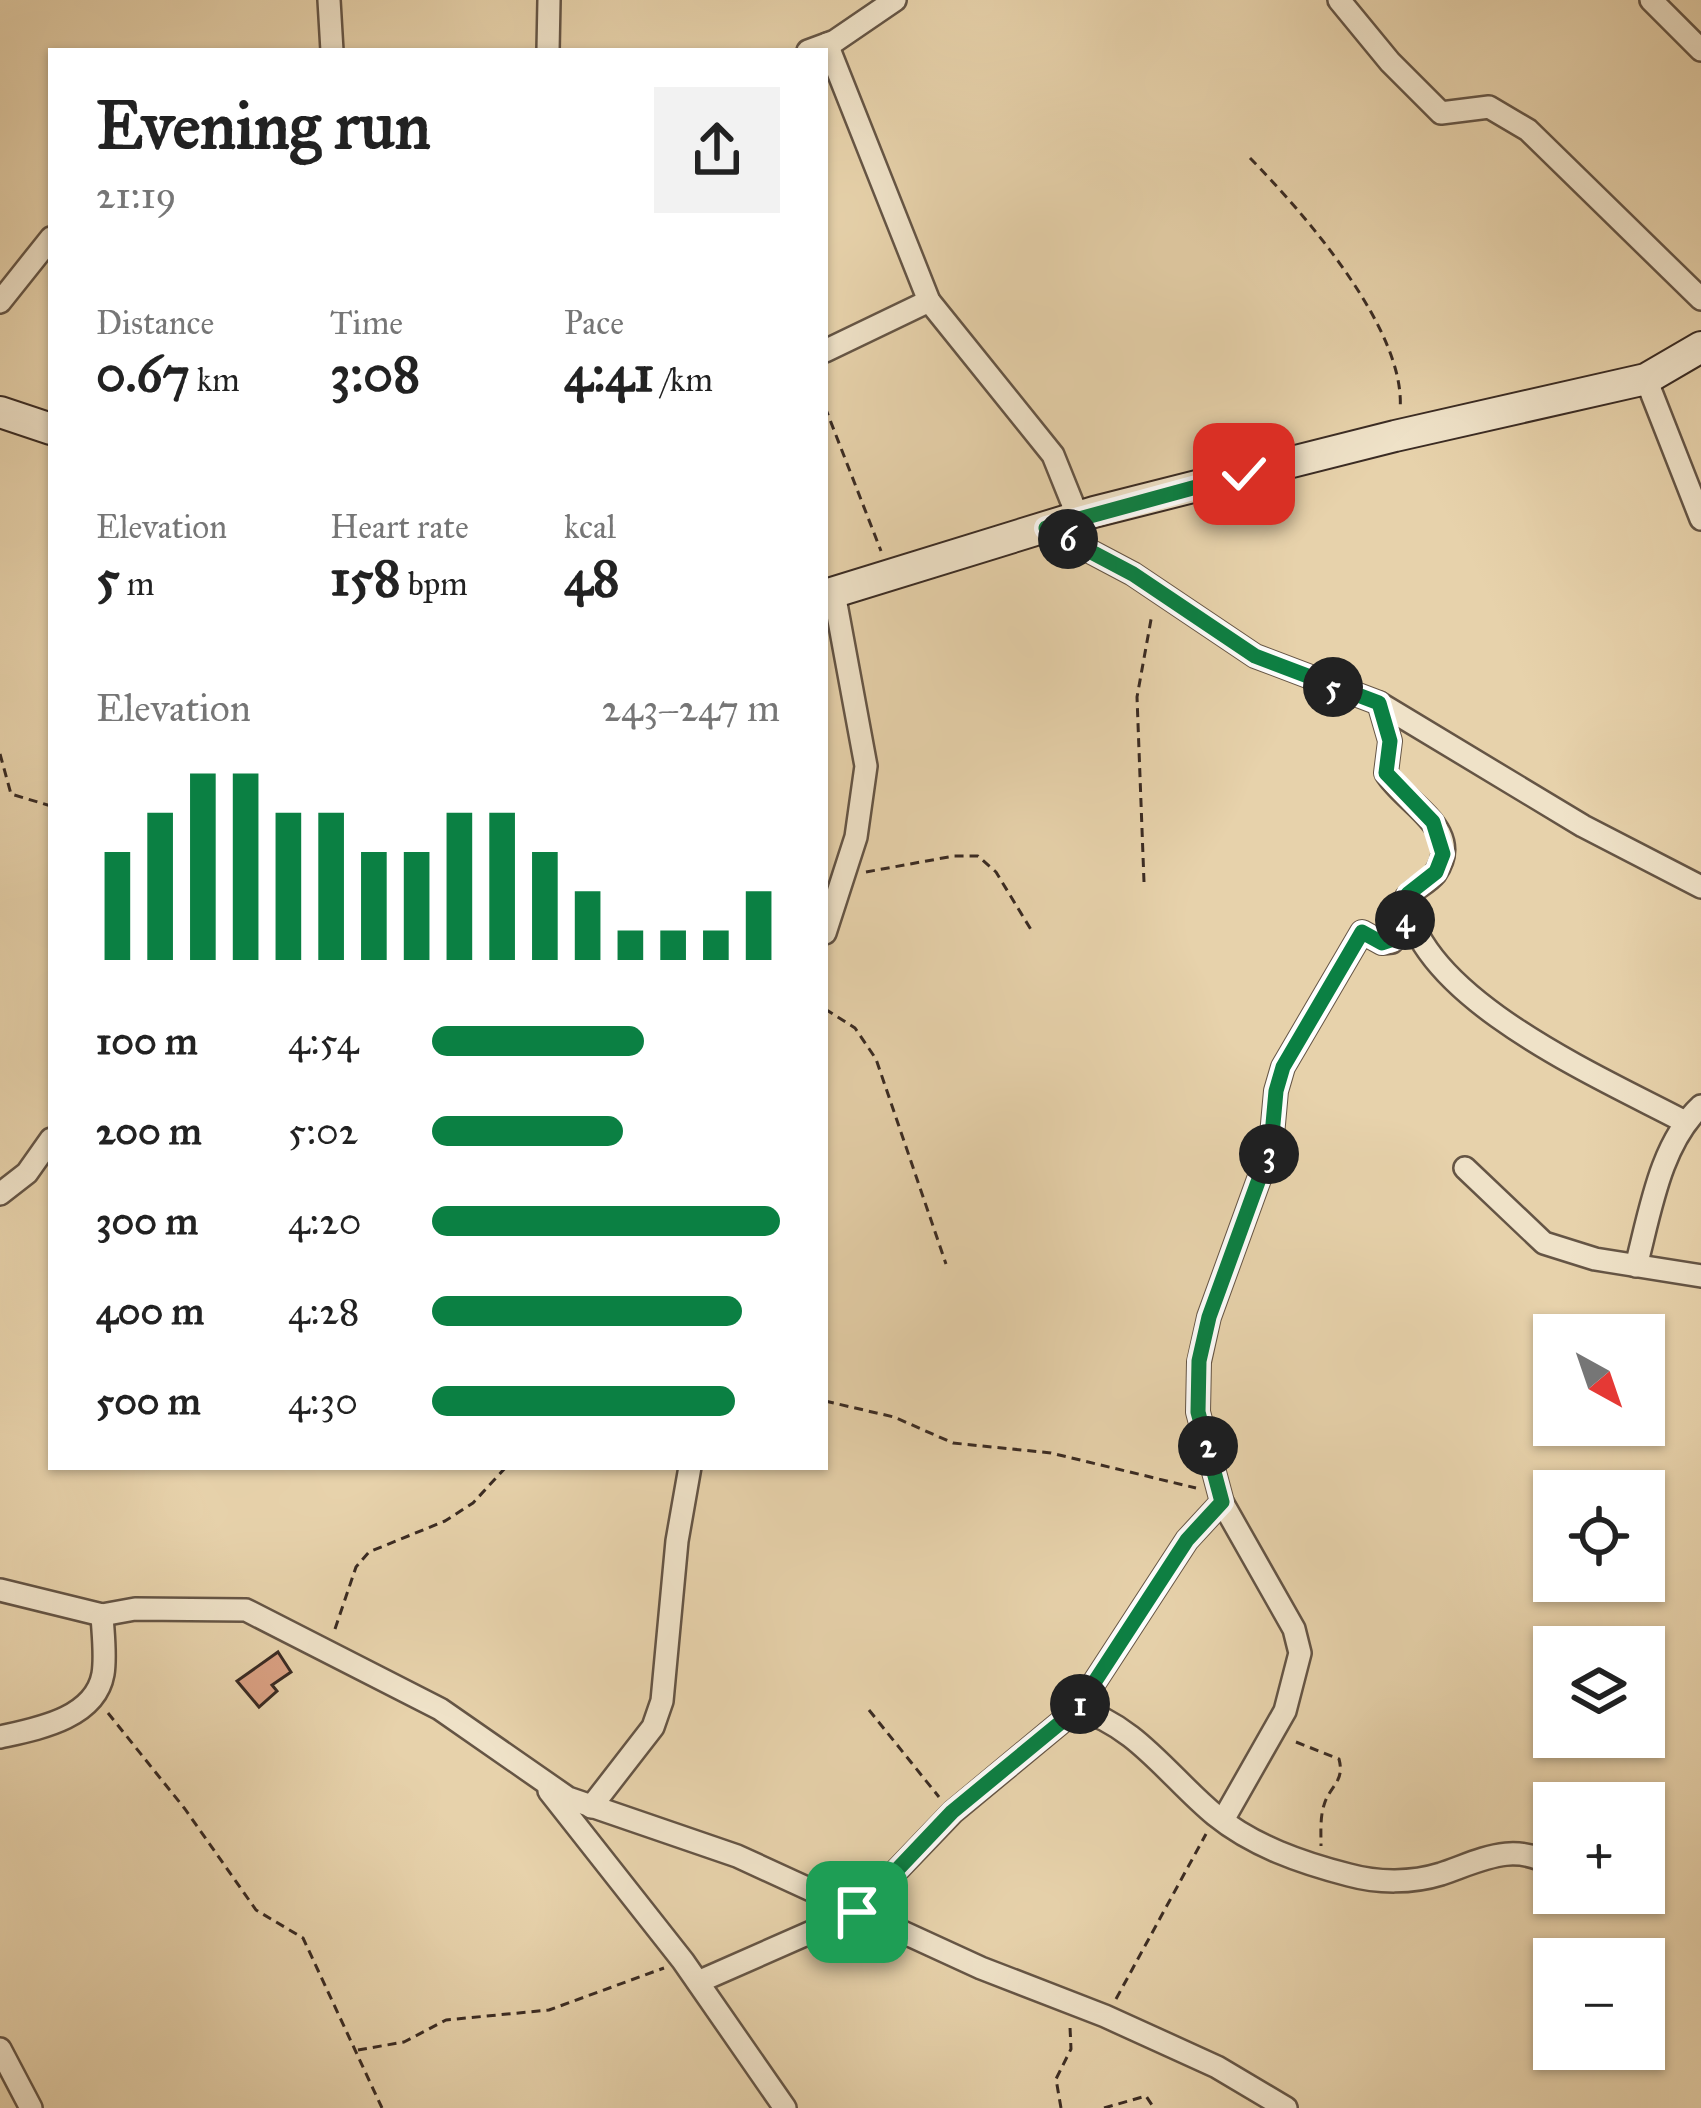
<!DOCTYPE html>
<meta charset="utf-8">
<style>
:root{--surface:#fff;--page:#f2f2f2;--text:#222;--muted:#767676;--accent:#0b8043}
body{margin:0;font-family:"IM FELL Great Primer",serif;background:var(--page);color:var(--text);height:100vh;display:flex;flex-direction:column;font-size:45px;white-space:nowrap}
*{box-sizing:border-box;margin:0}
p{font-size:39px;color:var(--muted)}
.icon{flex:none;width:66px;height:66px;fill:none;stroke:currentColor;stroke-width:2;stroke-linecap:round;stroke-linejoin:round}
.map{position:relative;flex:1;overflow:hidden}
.drawer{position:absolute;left:48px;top:48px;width:780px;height:1422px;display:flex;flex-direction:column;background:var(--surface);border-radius:0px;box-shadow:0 3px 9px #0004}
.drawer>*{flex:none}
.needle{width:78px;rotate:140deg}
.buttons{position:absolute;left:1533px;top:1314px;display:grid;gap:24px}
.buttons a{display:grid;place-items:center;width:132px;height:132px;border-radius:0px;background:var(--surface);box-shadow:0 3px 9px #0004;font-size:60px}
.pin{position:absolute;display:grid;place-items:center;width:102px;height:102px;color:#fff;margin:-51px;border-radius:24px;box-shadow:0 6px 18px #0006}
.km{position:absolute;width:60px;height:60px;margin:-30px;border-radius:50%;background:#222;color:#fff;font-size:33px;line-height:60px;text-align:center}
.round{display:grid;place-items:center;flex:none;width:126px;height:126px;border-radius:0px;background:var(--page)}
.overview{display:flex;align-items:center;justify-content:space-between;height:204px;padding:0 48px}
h1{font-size:66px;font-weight:700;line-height:90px}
.stats{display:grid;grid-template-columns:repeat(3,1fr);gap:18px;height:204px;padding:12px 48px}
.stats div{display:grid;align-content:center}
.stats b{font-size:51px;font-weight:700}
.stats small{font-size:33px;font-weight:400}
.stats p{font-size:33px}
.chart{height:336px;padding:24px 48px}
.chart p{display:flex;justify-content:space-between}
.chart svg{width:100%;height:216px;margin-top:12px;stroke:var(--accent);stroke-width:6}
ul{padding:0 48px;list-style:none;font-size:39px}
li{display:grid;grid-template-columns:192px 144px 1fr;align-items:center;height:90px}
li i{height:30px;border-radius:15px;background:var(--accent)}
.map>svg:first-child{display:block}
</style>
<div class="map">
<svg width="1701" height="2108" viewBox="0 0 1701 2108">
<rect width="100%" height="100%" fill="#e7d2ab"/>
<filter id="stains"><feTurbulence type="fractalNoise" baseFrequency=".00167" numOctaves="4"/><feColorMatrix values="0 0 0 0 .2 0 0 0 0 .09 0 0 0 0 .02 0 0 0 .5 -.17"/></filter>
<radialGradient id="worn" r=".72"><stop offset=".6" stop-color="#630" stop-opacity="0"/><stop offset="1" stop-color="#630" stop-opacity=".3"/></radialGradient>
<polygon fill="#d9a082" stroke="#3a2b23" stroke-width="3" points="278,1652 291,1672 272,1685 277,1691 259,1707 237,1681"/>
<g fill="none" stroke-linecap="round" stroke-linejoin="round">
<defs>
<g id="street">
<polyline points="329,0 332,51"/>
<polyline points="1339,0 1390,62 1441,113 1489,107 1528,130 1701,299"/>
<polyline points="1651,0 1701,50"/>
<polyline points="827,44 929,301 1053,455 1078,517"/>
<polyline points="548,51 549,0"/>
<polyline points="808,51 835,41 895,0"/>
<polyline points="0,302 51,238"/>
<polyline points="825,351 929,301"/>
<polyline points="1646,379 1701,519"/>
<polyline points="1046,528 1133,574 1255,656 1379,703 1583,826 1701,887"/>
<path d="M1379,703L1390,741L1386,773C1404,804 1466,829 1435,874C1427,884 1414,888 1406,898C1418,999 1604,1079 1685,1122"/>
<polyline points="825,933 856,837 866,766 834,593"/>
<polyline points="1465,1168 1544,1243 1595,1259 1701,1276"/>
<polyline points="0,1194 27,1173 51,1139"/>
<path d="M1636,1266C1650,1213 1660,1144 1701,1106"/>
<polyline points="0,1590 102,1615 135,1609 246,1610 440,1709 568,1798 737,1856 981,1968 1105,2016 1217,2067 1286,2108"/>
<path d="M1077,1709C1135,1724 1170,1778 1215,1815C1253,1846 1302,1863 1349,1875C1378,1883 1412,1883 1441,1874C1482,1860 1513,1841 1554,1866"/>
<path d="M0,1737C36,1729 95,1719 103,1674C106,1656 103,1634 102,1615"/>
<polyline points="549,1791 683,1961 785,2108"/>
<polyline points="591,1807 653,1727 662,1701 677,1541 690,1467"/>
<polyline points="1223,1820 1285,1711 1300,1653 1294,1629 1222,1502 1198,1412 1199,1362 1209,1317 1271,1146 1276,1091 1283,1067 1362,932 1382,943 1392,942 1402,930 1407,911"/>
<polyline points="698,1982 857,1912 953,1812 1077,1709 1187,1540 1222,1502"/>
<polyline points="0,2049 31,2108"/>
</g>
<g id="secondary">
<polyline points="0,412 51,429"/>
<polyline points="825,595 1094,512 1395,436 1646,379 1701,347"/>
</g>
</defs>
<use href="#street" stroke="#655545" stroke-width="26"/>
<use href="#secondary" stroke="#3a2b23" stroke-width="34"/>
<g stroke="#3a2b23" stroke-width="3" stroke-dasharray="9 6" stroke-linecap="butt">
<path d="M1250,158C1304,213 1407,331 1400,410"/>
<polyline points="825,407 881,551"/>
<polyline points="0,754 11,794 51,806"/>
<polyline points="866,872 954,856 978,856 996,872 1033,933"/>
<polyline points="1144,882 1137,697 1152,614"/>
<polyline points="825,1009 855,1028 876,1059 946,1264"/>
<polyline points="825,1401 894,1417 953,1443 1051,1453 1196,1488"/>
<polyline points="335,1629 356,1567 369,1552 445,1521 473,1503 506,1467"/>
<polyline points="869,1710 939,1797"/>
<polyline points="108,1713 185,1809 256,1910 303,1938 382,2108"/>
<path d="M1296,1742L1339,1759C1345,1782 1330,1785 1324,1805C1320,1817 1321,1833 1321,1846"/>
<polyline points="1116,1999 1206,1834"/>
<polyline points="358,2050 404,2042 446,2020 549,2010 664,1968"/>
<polyline points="1061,2108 1056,2079 1071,2049 1070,2027"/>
<polyline points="1104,2108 1146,2096 1154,2108"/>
</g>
<use href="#street" stroke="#efe2c8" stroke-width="21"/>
<use href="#secondary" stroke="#efe2c8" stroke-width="30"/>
</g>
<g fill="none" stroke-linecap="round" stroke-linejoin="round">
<defs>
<polyline id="route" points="857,1912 952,1812 1077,1709 1187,1540 1222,1502 1198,1412 1199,1361 1209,1317 1271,1146 1276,1091 1283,1067 1362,932 1382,943 1397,938 1408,894 1436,872 1443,854 1433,822 1386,773 1390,741 1379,703 1255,656 1133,574 1046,528 1244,474"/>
</defs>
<use href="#route" stroke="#fff" stroke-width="24"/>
<use href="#route" stroke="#0b8043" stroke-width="15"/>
</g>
<rect width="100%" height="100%" filter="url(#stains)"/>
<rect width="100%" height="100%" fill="url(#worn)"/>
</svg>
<div class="buttons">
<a><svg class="needle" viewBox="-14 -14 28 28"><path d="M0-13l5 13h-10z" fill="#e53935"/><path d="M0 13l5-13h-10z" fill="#767676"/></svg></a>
<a><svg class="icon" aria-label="locate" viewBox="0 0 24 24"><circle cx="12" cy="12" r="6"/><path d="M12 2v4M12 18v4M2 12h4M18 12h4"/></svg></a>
<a><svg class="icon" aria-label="layers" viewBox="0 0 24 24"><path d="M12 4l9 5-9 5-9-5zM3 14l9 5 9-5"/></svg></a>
<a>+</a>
<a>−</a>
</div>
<div class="pin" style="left:857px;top:1912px;background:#1e9e55"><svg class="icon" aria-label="arrive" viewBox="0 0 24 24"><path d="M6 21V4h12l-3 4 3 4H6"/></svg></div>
<div class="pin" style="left:1244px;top:474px;background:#d93025"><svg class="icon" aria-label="check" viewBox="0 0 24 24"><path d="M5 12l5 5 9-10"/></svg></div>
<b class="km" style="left:1080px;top:1704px">1</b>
<b class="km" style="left:1208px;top:1446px">2</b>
<b class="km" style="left:1269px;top:1154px">3</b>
<b class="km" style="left:1405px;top:920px">4</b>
<b class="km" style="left:1333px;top:687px">5</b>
<b class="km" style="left:1068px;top:539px">6</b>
<section class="drawer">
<div class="overview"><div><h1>Evening run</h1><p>21:19</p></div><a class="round"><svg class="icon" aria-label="share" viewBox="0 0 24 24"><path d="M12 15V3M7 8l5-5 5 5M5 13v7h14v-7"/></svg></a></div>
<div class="stats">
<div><p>Distance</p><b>0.67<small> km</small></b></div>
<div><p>Time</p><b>3:08</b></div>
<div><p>Pace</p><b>4:41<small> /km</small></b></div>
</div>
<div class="stats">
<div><p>Elevation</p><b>5<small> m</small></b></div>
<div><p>Heart rate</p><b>158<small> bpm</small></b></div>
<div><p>kcal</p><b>48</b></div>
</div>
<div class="chart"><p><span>Elevation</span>243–247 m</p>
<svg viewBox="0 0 160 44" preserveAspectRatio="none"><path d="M5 44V22M15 44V14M25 44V6M35 44V6M45 44V14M55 44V14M65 44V22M75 44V22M85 44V14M95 44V14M105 44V22M115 44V30M125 44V38M135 44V38M145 44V38M155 44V30"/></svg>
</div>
<ul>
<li><b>100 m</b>4:54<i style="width:61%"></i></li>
<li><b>200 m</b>5:02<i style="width:55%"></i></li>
<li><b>300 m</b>4:20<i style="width:100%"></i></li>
<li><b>400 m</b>4:28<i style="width:89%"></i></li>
<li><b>500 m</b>4:30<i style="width:87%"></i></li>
</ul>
</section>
</div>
